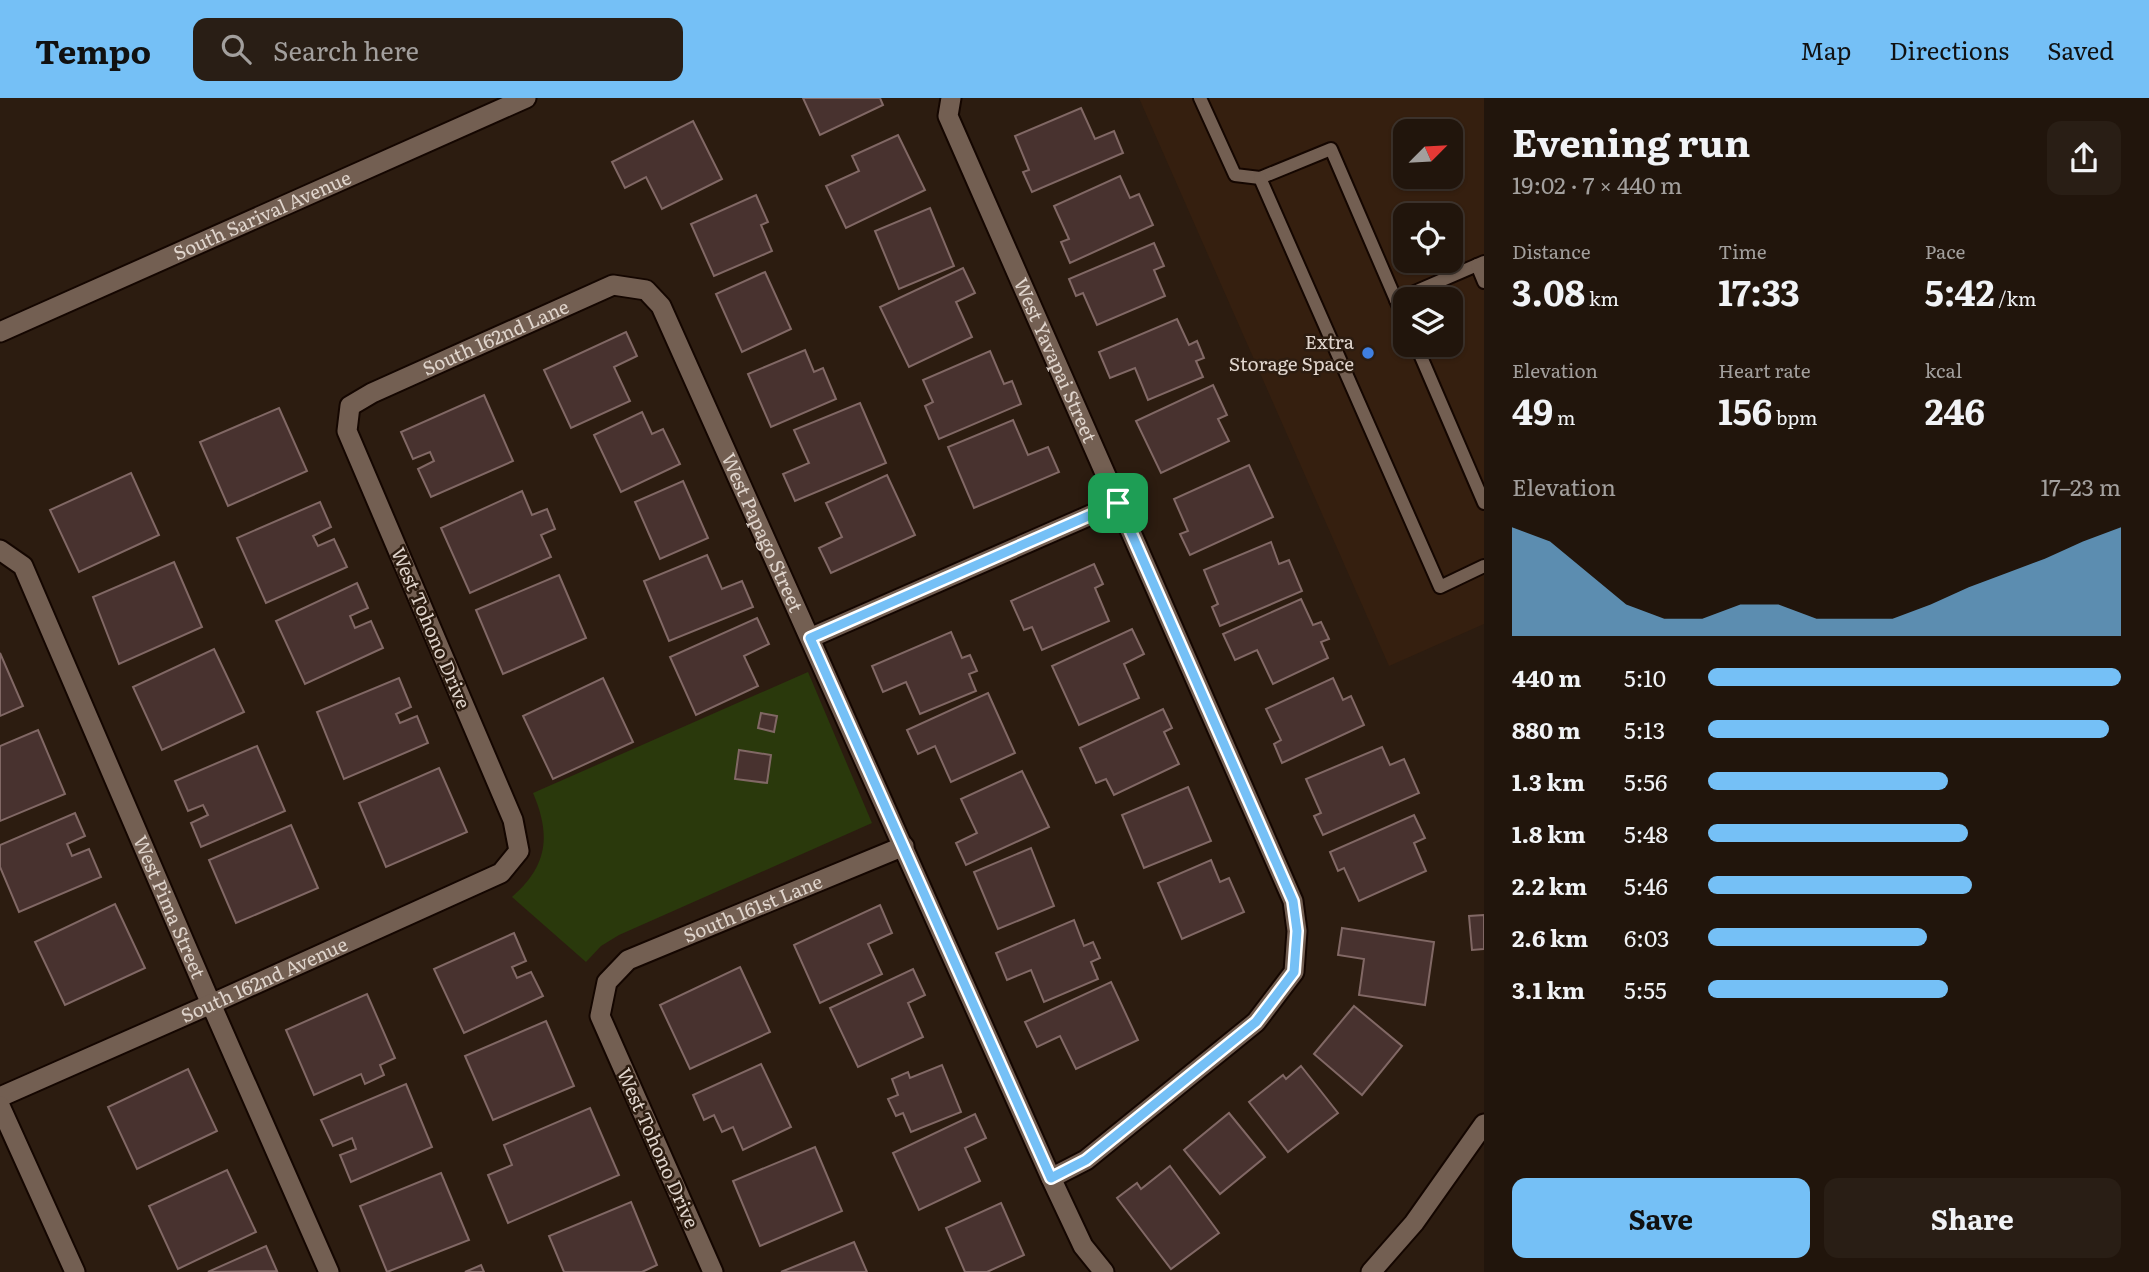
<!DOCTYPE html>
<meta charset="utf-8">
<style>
:root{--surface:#21150c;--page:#291e15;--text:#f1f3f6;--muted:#a29f9d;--line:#3e342d;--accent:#75c0f6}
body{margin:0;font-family:Literata,serif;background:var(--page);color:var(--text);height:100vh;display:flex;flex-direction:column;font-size:26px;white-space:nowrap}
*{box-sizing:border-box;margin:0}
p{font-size:23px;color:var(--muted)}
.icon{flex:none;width:38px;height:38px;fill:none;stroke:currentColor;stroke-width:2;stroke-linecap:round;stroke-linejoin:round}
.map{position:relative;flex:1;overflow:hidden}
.details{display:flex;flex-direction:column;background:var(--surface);width:665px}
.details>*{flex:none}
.needle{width:46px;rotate:66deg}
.fabs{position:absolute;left:1393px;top:21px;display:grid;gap:14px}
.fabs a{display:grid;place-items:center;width:70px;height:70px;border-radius:14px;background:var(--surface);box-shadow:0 2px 5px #0004,0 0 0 2px var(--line);font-size:35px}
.pin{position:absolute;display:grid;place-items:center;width:60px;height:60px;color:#fff;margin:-30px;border-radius:14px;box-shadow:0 4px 10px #0006}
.round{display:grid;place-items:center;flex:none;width:74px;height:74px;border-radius:14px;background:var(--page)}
.head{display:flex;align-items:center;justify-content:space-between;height:119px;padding:0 28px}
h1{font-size:38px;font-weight:700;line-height:52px}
.metrics{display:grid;grid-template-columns:repeat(3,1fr);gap:10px;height:119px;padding:7px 28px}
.metrics div{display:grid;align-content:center}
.metrics b{font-size:35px;font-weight:700}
.metrics small{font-size:19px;font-weight:400}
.metrics p{font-size:19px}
.chart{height:196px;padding:14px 28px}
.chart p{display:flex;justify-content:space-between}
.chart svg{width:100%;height:126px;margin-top:7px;fill:var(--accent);opacity:.7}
.primary-button{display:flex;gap:14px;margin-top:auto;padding:14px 28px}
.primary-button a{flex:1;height:80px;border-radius:14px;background:var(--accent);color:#111;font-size:28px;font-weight:700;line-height:80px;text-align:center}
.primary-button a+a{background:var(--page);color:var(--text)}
ul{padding:0 28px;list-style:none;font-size:23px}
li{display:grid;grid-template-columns:112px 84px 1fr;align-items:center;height:52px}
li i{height:18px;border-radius:9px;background:var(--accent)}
header{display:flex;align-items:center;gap:42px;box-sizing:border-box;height:98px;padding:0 35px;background:var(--accent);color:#111}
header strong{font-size:33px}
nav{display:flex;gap:38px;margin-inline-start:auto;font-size:24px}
.search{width:490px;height:63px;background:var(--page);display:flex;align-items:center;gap:18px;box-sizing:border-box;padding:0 24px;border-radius:14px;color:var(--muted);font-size:26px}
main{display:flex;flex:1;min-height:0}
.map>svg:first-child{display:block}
</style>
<header>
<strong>Tempo</strong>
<div class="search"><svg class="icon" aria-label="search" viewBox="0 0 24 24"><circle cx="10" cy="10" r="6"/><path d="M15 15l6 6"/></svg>Search here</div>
<nav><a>Map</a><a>Directions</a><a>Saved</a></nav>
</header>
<main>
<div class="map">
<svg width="1484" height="1174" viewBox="0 0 1484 1174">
<rect width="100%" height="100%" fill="#2c1c10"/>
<path fill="#351f0f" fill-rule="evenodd" d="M1139,0H1484V526L1389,568ZM1405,33H1451V79H1405ZM1405,117H1451V163H1405ZM1405,201H1451V247H1405Z"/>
<path fill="#2a390c" d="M808,574L872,725L619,837L601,848L586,864L512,799C548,768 551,737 533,695Z"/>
<g fill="#48322f" stroke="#816865" stroke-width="2">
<polygon points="803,0 880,0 883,7 820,37"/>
<polygon points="1081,10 1095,41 1114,33 1123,55 1032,94 1023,74 1029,72 1015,38"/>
<polygon points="693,23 722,81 662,111 646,79 625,90 612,64"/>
<polygon points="898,37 925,92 846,130 826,88 859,73 852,58"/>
<polygon points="1120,78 1130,100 1139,96 1153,127 1070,165 1061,144 1069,141 1054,108"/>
<polygon points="756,97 768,124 761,127 772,153 714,178 691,126"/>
<polygon points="930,110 954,168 899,191 875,133"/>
<polygon points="1154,145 1164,168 1154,172 1165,198 1097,227 1083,195 1076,198 1069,181"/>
<polygon points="963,170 975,195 956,204 972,239 909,269 880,209"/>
<polygon points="765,174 791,231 742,254 716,196"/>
<polygon points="1177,221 1189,247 1197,243 1204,260 1196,263 1203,279 1148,302 1135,270 1110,280 1099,254"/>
<polygon points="626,234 637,258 614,269 630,303 571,330 544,272"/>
<polygon points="805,252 814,274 823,270 836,301 771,329 748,276"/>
<polygon points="990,253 1004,286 1012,283 1021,306 939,341 925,308 933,304 923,282"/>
<polygon points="1213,287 1227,317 1218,321 1229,343 1161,375 1136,323"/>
<polygon points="484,297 513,363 431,399 418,371 434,363 430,354 413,361 401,334"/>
<polygon points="860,305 886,365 795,403 783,376 809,365 794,332"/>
<polygon points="279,310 307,373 228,408 200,344"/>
<polygon points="642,314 652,336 663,331 680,366 621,394 594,337"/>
<polygon points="1013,322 1028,357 1048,349 1059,374 974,410 948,349"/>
<polygon points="1249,367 1273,419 1190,457 1180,436 1188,433 1174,401"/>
<polygon points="131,375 159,437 79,474 50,412"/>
<polygon points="887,377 915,437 831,475 819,450 842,439 826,405"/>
<polygon points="683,383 708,440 660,461 635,404"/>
<polygon points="522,393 532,417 547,411 555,431 541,437 551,459 470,495 441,430"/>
<polygon points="320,404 331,429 313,438 318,448 334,441 347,469 266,505 237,440"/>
<polygon points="1271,444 1279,466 1289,462 1302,493 1220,528 1212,509 1218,506 1204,472"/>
<polygon points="707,457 722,491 742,483 753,509 669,543 644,483"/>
<polygon points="174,464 202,529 119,566 93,499"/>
<polygon points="1094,466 1103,486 1095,490 1109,523 1042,552 1032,529 1024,532 1011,503"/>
<polygon points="559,477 586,540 503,576 476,512"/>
<polygon points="357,485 368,510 350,518 355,530 371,523 383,550 305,586 276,523"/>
<polygon points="1301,501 1313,527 1321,524 1329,541 1321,544 1328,560 1273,586 1257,552 1235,562 1223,536"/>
<polygon points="757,520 769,546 744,558 758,588 696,617 670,559"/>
<polygon points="1132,531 1144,556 1124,566 1139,600 1079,627 1052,568"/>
<polygon points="951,534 962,560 970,557 977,573 969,576 976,593 920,616 906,584 883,594 872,568"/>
<polygon points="214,551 244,614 162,652 133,589"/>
<polygon points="0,555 23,608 0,618"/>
<polygon points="399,580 411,609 396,616 400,625 417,618 428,645 344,681 317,614"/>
<polygon points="603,580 633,644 553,681 523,618"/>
<polygon points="1333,580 1343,602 1351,598 1364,627 1282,665 1274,646 1281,642 1266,611"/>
<polygon points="988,595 1015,655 951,684 935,648 918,656 907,632"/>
<polygon points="1163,611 1172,630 1164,634 1179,666 1114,697 1106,681 1096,685 1080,650"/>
<polygon points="761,615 777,618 774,634 758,630"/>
<polygon points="38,632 65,696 0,723 0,648"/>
<polygon points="257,648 285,713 201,749 191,725 208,717 203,707 188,713 175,683"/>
<polygon points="1382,649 1390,667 1404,661 1419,695 1323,737 1314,718 1321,715 1306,681"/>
<polygon points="739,652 771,657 767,685 735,681"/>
<polygon points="439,670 467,734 386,769 359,705"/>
<polygon points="1022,673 1049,729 966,767 956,745 977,735 961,701"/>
<polygon points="1188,689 1211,743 1144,770 1122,717"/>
<polygon points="75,715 85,738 67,746 72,758 89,751 101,779 19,814 0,769 0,747"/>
<polygon points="1414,717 1425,740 1414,745 1426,773 1359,803 1344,770 1338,773 1330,754"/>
<polygon points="291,727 318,790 236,825 209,762"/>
<polygon points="1031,750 1054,808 998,831 974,774"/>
<polygon points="1211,762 1220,784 1229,780 1244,814 1182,841 1158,785"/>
<polygon points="115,806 145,870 65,907 35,844"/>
<polygon points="880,807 892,835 868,846 882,876 820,905 794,847"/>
<polygon points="1484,817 1484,851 1472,852 1469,818"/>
<polygon points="1074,822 1084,848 1093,844 1100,860 1091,864 1098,881 1044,904 1031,872 1007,882 996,855"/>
<polygon points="1342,830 1434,844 1425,907 1359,897 1364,861 1338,857"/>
<polygon points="514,835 526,863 512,869 517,880 531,874 543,898 464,935 434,871"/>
<polygon points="740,869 770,934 690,971 660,907"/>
<polygon points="913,871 925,897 908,905 923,939 858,969 830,910"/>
<polygon points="1111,884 1138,942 1076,971 1060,938 1037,949 1025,924"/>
<polygon points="367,896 395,960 380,967 384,977 365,986 361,976 314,997 286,932"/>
<polygon points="1354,908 1402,948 1362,997 1314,956"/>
<polygon points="546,923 574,988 493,1022 465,958"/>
<polygon points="761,966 791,1029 743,1052 733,1029 722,1034 714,1017 704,1022 693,997"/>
<polygon points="942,967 961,1014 911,1034 903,1015 896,1018 888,1001 898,997 892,981 908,974 910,980"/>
<polygon points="1301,968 1338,1015 1288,1054 1249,1004 1283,977 1286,981"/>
<polygon points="188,971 217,1033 137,1071 108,1009"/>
<polygon points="406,986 432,1049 351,1084 340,1057 356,1051 352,1040 333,1048 321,1022"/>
<polygon points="590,1010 619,1077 508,1125 488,1077 512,1067 504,1047"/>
<polygon points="1229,1015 1265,1059 1220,1096 1184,1052"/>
<polygon points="975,1016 986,1040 965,1050 980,1083 919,1112 893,1055"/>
<polygon points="815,1049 842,1113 760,1148 733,1083"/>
<polygon points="1170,1068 1219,1135 1171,1171 1117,1100 1137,1085 1141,1091"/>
<polygon points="227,1072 256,1134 178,1171 149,1108"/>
<polygon points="441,1075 469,1142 387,1174 360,1108"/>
<polygon points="631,1104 657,1167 642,1174 564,1174 549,1138"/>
<polygon points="1001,1105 1024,1157 987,1174 965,1174 946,1130"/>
<polygon points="854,1144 867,1174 781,1174"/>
<polygon points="266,1148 277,1173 208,1174"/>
<polygon points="481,1167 484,1174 465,1174"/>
</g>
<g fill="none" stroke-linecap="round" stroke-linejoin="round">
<defs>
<g id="service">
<polyline points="1200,0 1235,77 1260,80 1331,51 1396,202 1484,164"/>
<polyline points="1260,80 1440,489 1484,468"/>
<polyline points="1477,167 1484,184"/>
<polyline points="1396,202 1405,223"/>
<polyline points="1416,247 1484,405"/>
</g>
<g id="minor">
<path id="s1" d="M951,0L948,18L1293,803L1297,833L1294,874L1256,924L1086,1062L1051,1080"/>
<path id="s2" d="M0,452L23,468L211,906L329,1174"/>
<polyline points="810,540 1118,405"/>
<path id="s3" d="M0,999L211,906L501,775L519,753L513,722L347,333L350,308L372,295L613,187L646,192L661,208L1051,1080L1083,1148L1104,1174"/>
<path id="s4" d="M713,1174L600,918L607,884L628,862L904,748"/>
</g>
<g id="tertiary">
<polyline points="0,1008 75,1174"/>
<polyline points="1371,1174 1414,1125 1484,1026"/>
</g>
<g id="secondary">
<path id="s5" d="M0,234L526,0"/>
</g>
</defs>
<use href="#service" stroke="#140600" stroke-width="16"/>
<use href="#minor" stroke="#140600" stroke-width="23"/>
<use href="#tertiary" stroke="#140600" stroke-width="23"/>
<use href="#secondary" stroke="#140600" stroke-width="23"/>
<use href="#service" stroke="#735f52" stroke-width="12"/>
<use href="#minor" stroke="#735f52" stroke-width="19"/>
<use href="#tertiary" stroke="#735f52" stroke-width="19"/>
<use href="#secondary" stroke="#735f52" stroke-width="19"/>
</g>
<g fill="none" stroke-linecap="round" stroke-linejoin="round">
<defs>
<polygon id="route" points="1118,405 1293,803 1297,833 1294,874 1256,924 1086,1062 1051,1080 810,540"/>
</defs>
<use href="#route" stroke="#fff" stroke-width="14"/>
<use href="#route" stroke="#75c0f6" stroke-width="9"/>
</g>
<circle fill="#3f7fe0" stroke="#2c1c10" stroke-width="2.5" cx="1368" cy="255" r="7"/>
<g text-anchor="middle" stroke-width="5" stroke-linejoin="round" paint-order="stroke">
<g font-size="19" fill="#e0d5cd" stroke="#2c1c10">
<text dy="7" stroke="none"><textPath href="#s5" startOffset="287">South Sarival Avenue</textPath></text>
<text dy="7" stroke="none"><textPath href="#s3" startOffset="1218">South 162nd Lane</textPath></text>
<text dy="7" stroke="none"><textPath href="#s1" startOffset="285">West Yavapai Street</textPath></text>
<text dy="7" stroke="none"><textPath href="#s3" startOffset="1650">West Papago Street</textPath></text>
<text transform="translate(431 530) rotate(67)" y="7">West Tohono Drive</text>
<text dy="7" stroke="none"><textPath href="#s2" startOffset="399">West Pima Street</textPath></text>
<text dy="7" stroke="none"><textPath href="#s4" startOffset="480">South 161st Lane</textPath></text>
<text dy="7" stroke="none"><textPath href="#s3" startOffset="289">South 162nd Avenue</textPath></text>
<text transform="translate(658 1050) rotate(66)" y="7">West Tohono Drive</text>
</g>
<g font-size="19" fill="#e0d5cd" stroke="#2c1c10" text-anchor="end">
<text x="1354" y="251">Extra<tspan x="1354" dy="22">Storage Space</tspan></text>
</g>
</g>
</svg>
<div class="fabs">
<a><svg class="needle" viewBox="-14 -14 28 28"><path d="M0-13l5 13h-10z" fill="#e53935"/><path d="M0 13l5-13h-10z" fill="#a29f9d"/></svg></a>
<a><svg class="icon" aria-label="locate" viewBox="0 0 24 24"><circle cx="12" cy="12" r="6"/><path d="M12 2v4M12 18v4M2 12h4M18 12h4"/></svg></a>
<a><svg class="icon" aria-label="layers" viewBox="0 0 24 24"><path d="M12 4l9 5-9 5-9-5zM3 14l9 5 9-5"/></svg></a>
</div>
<div class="pin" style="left:1118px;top:405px;background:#1e9e55"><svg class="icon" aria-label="arrive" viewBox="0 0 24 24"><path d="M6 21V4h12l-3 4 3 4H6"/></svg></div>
</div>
<section class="details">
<div class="head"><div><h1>Evening run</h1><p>19:02 · 7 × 440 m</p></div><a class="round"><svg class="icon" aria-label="share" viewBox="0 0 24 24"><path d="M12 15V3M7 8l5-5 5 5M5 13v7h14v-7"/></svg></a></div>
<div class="metrics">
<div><p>Distance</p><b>3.08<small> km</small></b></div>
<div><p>Time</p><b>17:33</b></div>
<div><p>Pace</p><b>5:42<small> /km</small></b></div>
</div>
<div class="metrics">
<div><p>Elevation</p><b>49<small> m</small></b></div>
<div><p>Heart rate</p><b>156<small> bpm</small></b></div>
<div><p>kcal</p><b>246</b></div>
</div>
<div class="chart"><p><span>Elevation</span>17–23 m</p>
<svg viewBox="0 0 160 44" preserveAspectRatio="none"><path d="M0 44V6L10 11L20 22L30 33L40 38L50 38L60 33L70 33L80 38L90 38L100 38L110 33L120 27L130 22L140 17L150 11L160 6V44z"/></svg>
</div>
<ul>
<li><b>440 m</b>5:10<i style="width:100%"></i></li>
<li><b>880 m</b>5:13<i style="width:97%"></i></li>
<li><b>1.3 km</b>5:56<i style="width:58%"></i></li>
<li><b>1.8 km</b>5:48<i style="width:63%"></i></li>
<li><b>2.2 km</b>5:46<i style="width:64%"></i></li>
<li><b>2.6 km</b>6:03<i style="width:53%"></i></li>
<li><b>3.1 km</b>5:55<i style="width:58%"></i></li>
</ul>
<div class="primary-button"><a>Save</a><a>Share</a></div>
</section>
</main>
